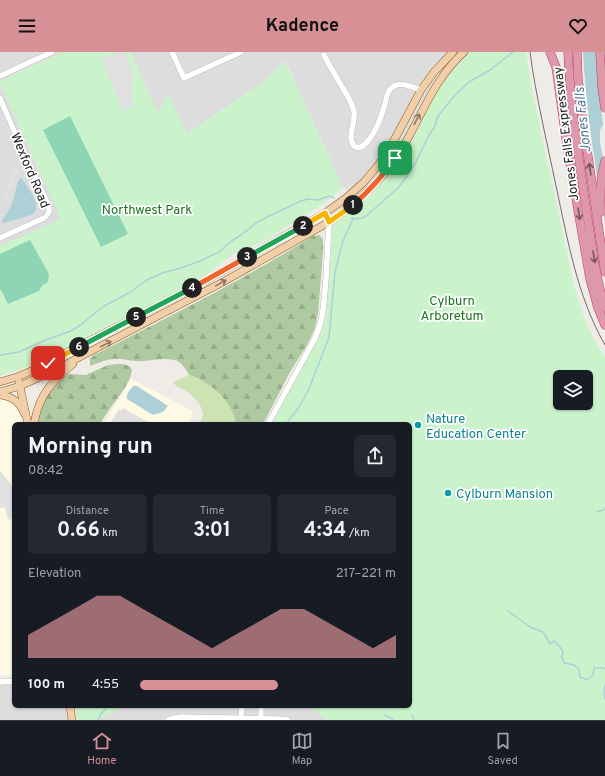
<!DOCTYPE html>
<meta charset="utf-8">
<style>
:root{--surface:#171b24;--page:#242831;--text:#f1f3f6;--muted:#9ea1a6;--line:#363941;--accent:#d79096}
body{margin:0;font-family:Overpass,sans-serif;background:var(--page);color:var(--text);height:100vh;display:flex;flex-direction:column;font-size:15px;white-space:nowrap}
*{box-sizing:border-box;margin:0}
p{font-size:13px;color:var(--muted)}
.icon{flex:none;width:22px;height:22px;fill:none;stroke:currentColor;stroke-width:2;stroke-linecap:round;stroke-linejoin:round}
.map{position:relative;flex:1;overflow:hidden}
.details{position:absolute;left:12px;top:370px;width:400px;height:286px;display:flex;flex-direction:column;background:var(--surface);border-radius:6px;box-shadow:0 1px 3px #0004}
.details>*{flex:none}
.controls{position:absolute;left:553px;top:318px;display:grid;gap:8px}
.controls a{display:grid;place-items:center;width:40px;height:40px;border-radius:6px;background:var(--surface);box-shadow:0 1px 3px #0004;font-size:20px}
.pin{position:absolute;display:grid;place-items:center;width:34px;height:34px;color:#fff;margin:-17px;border-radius:8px;box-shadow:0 2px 6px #0006}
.km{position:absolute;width:20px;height:20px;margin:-10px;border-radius:50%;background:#222;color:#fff;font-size:11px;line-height:20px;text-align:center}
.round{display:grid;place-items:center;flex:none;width:42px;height:42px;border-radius:6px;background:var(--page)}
.head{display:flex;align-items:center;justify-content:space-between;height:68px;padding:0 16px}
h1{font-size:22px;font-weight:700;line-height:30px}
.metrics{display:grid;grid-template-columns:repeat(3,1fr);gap:6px;height:68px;padding:4px 16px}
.metrics div{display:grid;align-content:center;border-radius:6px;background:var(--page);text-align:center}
.metrics b{font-size:20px;font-weight:700}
.metrics small{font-size:11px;font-weight:400}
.metrics p{font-size:11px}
.chart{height:112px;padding:8px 16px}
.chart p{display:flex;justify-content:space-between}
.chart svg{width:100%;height:72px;margin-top:4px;fill:var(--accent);opacity:.7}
ul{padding:0 16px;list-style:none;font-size:13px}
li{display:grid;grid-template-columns:64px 48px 1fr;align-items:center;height:30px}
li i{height:10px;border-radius:5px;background:var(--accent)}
header{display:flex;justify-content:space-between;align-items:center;height:52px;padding:0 16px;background:var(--accent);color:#111;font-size:18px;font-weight:700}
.menu{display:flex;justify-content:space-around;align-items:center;height:56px;border-top:1px solid var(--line);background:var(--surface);font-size:11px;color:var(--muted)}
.menu a{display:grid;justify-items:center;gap:2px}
.menu .selected{color:var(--accent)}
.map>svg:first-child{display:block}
</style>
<header><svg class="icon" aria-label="menu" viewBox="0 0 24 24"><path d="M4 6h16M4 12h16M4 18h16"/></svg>Kadence<svg class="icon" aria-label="heart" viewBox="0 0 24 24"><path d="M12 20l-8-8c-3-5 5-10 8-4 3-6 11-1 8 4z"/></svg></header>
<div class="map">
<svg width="605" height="668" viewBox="0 0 605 668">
<defs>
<pattern id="forest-firs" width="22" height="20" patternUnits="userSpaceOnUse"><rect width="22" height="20" fill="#afc9a1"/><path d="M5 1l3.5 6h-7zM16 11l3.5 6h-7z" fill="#96ac8a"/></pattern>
</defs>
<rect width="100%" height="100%" fill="#efece7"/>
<g fill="#dedddd">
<polygon points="0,0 63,0 0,29"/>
<polygon points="130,0 471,0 453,19 438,39 410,92 400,109 389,123 366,147 343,136 286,10 263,30 187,82 168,43 158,61"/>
<polygon points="0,31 62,168 0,194"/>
<polygon points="0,633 14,633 14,654 66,654 68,668 0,668"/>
<polygon points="123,654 310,654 326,668 94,668 110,662"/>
</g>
<g fill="#fcfae4">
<polygon points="131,327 193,359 189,372 103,372"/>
<polygon points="0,347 5,347 12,350 15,353 19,358 22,372 14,372 14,623 0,624"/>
</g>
<path fill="#cde3b3" d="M189,323C207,328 236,351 235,372H199C201,369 202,366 203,363C203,353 191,341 183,337C178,335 175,334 173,330L181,327Z"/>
<g fill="url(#forest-firs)">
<path d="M319,183L323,187V199L318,262L315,276L307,293L290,320L263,372H235C236,351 207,328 189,323C186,317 181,309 174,308C162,305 148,310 136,309C127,308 117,305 108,308C102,309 96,312 90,314V307L94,303C168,265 243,228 313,184Z"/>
<path d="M117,312C123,312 130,312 132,318C131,322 130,327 128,330C120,345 108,357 100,372H38L40,356L53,335L64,325L69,322L86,323L108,313Z"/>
</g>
<g fill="#caf3cb" fill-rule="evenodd">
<polygon points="63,0 130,0 158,61 168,42 187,82 263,30 285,9 343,136 317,156 264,189 232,203 202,226 41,309 25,316 0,324 0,194 61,167 0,31 0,29"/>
<path d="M470,0H526L532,38L574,233C581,259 590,284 605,305V668H326L310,654H410V372H271L321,281L326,263L333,172C359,155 381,135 399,110C415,87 424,61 439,38C448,24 459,12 470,0ZM560,325H586V351H560Z"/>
<polygon points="75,654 123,654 110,662 94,668 77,668"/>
</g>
<g fill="#8ed5b6">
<polygon points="70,64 128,182 101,195 43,78"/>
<polygon points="30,188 49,222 48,230 42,234 39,239 8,252 1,238 0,238 0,202"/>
</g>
<g fill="#e0e0e0">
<polygon points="119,0 124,0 130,13 133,21 133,28 132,37 134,44 131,46 135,54 122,59 118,46 101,7"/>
<polygon points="14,118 18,119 7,148 3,147"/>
<polygon points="123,356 151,372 110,372 119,357 121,359"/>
<polygon points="0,419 7,427 14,436 14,466 8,468 5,455 0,456"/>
</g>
<g fill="#add0d7">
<path d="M583,0H596L599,41L603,73L600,78V91L605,116V170C595,114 586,57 583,0Z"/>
<path d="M21,125C25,132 40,150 36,158C35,161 31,163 28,164L4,171H3L2,168C8,161 11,154 14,146C16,139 16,130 21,125Z"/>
<path d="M133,334H137L168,354L163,360L153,363L127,347C126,341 130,338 133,334Z"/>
</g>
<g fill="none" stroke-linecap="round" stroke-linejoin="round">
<g stroke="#add0d7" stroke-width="1.5">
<polyline points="351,166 358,167 365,165 398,136 405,127 415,112 429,83 435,74 438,64 455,43 469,30 490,18 513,0"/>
<polyline points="0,303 19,300 43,289 71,279 79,274 104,254 129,241 147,228 162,221 181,216 200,209 219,200 230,190 241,183 256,171 269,164 301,149 308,147 318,148 329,144 332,145 334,146"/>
<polyline points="286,372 299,355 309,337 329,285 335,220 343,189 353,167"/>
<polyline points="597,460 605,457"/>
<polyline points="508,559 530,575 543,580 550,592 554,589 560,595 563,600 562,605 564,611 574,613 579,617 580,625 587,628 593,623 594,616 604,616 605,617"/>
<polyline points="605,633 604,643 605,647"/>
<polyline points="385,663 391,666 393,668"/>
<polyline points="412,663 414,668"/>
<polyline points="98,668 101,662 109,654"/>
</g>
<defs>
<g id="minor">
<polyline points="172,0 184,26 241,0"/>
<path d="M324,3C330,15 337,26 344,38C348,45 353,52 354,60C356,70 345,89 356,95C360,97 363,94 366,91C376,81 381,66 385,52C386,49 386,44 388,41C389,38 391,36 394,34C402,30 412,35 421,38"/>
<polyline points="0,24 52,0"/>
<path d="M0,46L25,104L48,152C50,158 50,162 44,166L0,186"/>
<path d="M268,372L312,292C324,270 324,251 326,226C327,207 328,188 329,170L325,161"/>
<polyline points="0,630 14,629"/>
<polyline points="241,666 242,654"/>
<polyline points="261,667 261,654"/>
<polyline points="168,668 175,666 181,665 279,667 288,668"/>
</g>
<g id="major">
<polyline points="0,330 17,325 31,319 196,234 325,161 346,146 364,130 379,112 392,92 421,38 434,20 453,0"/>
<polyline points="19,330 28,372"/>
<path d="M0,340L20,334L53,319L223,230L329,170C359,150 383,127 402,97C422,63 434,27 464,0"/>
<path d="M0,343C13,345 19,349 24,361"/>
<path d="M34,372C39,343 51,330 73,312"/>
<polyline points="70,654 72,668"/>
</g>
<g id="highway">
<polyline points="550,0 556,15 568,100 590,227 598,256 605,273"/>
<path d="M568,0C570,50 578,99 585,149C591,185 594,220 605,255"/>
<polyline points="577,0 578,26 582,64 605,220"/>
<polyline points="600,0 602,35 605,56"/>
<path d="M601,160C600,142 600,127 605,109"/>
</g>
</defs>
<use href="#minor" stroke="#a1a1a1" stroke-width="6"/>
<use href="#major" stroke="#8a5c12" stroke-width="8"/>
<use href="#highway" stroke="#c73a72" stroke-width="9"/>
<use href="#minor" stroke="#fff" stroke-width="5.5"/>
<use href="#major" stroke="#f1cfaa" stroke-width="7"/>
<use href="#highway" stroke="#dd98a9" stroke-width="8"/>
<path stroke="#6e6e6e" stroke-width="1" d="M530,0C536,45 547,90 556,134C568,189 577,244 605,293"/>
</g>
<defs><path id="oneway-shaft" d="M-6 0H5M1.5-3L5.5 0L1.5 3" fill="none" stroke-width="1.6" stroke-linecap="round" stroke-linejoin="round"/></defs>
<g stroke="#887865">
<use href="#oneway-shaft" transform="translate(417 67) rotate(-63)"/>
<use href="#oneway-shaft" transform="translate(221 231) rotate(-29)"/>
<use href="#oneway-shaft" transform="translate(106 292) rotate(-28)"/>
</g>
<g stroke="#75565e">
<use href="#oneway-shaft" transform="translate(590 117) rotate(-98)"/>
<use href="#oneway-shaft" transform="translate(579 162) rotate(81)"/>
<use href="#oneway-shaft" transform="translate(594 205) rotate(81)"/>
</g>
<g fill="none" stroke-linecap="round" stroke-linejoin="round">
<defs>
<path id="split-1" d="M353,153C369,139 383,124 395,106"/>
<polyline id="split-2" points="303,174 325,161 329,170 353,153"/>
<polyline id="split-3" points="247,205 303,174"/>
<polyline id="split-4" points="192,236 247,205"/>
<polyline id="split-5" points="136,265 192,236"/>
<polyline id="split-6" points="79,295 136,265"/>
<polyline id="split-7" points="48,311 79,295"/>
</defs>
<use href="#split-1" stroke="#fff" stroke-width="8"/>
<use href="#split-2" stroke="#fff" stroke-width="8"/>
<use href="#split-3" stroke="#fff" stroke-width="8"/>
<use href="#split-4" stroke="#fff" stroke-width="8"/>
<use href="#split-5" stroke="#fff" stroke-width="8"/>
<use href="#split-6" stroke="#fff" stroke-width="8"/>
<use href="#split-7" stroke="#fff" stroke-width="8"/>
<use href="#split-1" stroke="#f0652b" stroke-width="5"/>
<use href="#split-2" stroke="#f5b400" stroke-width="5"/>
<use href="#split-3" stroke="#22a559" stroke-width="5"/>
<use href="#split-4" stroke="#f0652b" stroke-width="5"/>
<use href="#split-5" stroke="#22a559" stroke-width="5"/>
<use href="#split-6" stroke="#22a559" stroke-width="5"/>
<use href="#split-7" stroke="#f5b400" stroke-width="5"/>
</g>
<g fill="#0f9aa8" stroke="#fff" stroke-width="1.5">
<circle cx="418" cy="373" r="4"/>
<circle cx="448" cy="441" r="4"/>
</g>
<g text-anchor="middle" stroke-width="3.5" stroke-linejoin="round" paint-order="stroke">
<g font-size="13" fill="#202020" stroke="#fff">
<text transform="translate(565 82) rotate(-97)" y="5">Jones Falls Expressway</text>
<text transform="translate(31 118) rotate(67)" y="5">Wexford Road</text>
</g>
<g font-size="13" fill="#19721c" stroke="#fff">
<text x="147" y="162">Northwest Park</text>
<text x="452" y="253">Cylburn<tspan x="452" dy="15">Arboretum</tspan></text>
</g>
<g font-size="13" fill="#0d838f" stroke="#fff" text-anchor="start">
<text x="426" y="371">Nature<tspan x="426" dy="15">Education Center</tspan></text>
<text x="456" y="446">Cylburn Mansion</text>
</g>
<g font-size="14" font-style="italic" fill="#507796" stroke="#fff">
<text transform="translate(582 68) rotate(-96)" y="5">Jones Falls</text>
</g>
</g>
</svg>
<div class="controls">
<a><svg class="icon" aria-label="layers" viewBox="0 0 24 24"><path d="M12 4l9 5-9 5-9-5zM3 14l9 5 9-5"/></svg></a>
</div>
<div class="pin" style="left:395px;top:106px;background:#1e9e55"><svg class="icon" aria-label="arrive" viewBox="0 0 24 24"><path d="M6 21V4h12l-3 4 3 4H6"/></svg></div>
<div class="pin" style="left:48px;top:311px;background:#d93025"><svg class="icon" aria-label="check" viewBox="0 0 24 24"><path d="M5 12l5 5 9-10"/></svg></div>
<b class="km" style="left:353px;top:153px">1</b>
<b class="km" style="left:303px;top:174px">2</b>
<b class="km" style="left:247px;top:205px">3</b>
<b class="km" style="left:192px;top:236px">4</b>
<b class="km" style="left:136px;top:265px">5</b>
<b class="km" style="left:79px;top:295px">6</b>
<section class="details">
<div class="head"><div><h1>Morning run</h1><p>08:42</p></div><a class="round"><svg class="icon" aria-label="share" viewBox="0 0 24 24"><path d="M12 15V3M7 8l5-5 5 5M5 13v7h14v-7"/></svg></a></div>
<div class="metrics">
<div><p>Distance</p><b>0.66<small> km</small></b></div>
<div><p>Time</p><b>3:01</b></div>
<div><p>Pace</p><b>4:34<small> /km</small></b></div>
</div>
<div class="chart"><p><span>Elevation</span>217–221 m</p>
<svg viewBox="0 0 160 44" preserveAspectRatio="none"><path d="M0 44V30L10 22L20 14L30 6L40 6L50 14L60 22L70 30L80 38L90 30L100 22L110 14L120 14L130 22L140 30L150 38L160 30V44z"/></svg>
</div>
<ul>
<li><b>100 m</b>4:55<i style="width:54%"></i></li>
</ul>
</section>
</div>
<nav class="menu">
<a class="selected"><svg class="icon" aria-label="home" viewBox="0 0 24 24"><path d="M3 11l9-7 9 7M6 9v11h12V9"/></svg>Home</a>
<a><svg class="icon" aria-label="map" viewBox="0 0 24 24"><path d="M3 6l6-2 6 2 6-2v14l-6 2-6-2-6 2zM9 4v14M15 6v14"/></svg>Map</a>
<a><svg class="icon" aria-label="saved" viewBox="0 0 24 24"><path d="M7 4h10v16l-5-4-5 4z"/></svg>Saved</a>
</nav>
